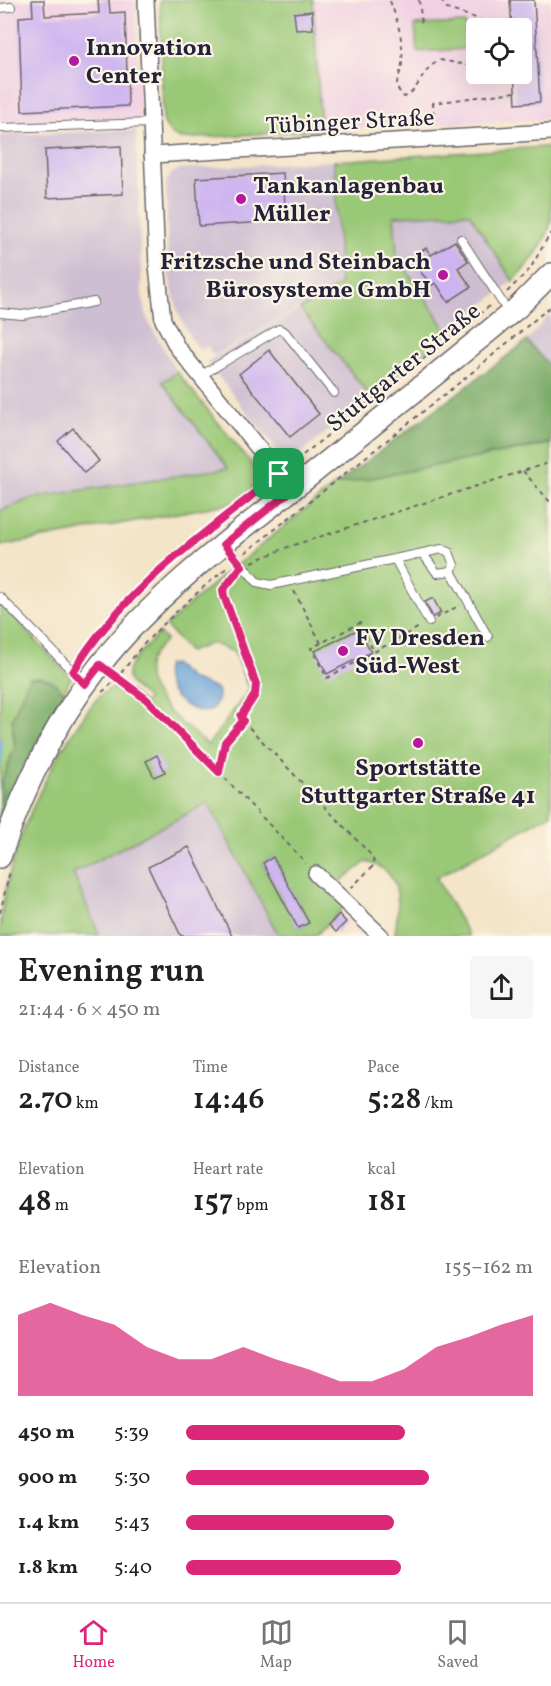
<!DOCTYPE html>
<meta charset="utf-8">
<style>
:root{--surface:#fff;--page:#f6f6f6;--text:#202124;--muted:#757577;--line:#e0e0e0;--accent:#db2777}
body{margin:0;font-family:Vollkorn,serif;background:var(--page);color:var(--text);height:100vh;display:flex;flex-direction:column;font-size:22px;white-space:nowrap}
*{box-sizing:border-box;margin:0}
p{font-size:20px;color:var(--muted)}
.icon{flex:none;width:33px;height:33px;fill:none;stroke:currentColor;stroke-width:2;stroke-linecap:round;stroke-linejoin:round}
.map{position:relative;height:936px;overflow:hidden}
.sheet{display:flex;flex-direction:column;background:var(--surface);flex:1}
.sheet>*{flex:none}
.controls{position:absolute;left:466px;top:18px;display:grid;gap:12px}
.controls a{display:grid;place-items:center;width:66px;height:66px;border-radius:6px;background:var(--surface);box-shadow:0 6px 24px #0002;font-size:30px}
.pin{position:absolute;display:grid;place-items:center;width:51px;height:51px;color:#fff;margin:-26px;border-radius:12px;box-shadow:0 3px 9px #0006}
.round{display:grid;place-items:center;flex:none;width:63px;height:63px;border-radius:6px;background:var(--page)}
.headline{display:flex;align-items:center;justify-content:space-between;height:102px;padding:0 18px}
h1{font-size:33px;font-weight:600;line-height:45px}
.metrics{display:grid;grid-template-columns:repeat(3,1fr);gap:9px;height:102px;padding:6px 18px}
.metrics div{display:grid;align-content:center}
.metrics b{font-size:30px;font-weight:600}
.metrics small{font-size:16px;font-weight:400}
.metrics p{font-size:16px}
.chart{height:168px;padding:12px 18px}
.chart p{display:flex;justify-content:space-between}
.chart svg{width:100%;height:108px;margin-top:6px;fill:var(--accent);opacity:.7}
ul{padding:0 18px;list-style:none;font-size:20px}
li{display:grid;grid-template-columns:96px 72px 1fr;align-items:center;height:45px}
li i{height:15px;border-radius:8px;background:var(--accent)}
.menu{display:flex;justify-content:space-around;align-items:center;height:84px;border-top:2px solid var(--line);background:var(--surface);font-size:16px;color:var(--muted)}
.menu a{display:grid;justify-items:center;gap:3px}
.menu .on{color:var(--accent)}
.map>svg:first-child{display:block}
</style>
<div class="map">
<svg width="551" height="936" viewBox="0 0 551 936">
<rect width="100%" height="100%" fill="#fcf5e5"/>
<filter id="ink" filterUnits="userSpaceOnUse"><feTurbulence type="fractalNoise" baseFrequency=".0167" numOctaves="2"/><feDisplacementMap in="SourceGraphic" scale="12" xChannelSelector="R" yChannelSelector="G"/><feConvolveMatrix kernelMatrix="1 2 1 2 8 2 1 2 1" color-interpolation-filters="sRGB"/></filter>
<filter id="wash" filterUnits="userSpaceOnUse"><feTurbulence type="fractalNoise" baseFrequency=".008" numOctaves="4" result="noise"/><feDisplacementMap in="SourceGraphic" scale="24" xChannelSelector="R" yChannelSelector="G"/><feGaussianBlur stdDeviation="1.35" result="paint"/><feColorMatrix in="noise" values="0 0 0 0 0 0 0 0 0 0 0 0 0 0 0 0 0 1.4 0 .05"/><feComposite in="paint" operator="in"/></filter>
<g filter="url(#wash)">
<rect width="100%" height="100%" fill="#f4e5c9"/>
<g fill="#f1d0e3" fill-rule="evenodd">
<polygon points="0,0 135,0 140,120 0,122"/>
<path d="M313,0H550L551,113L543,119L321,130ZM477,28H522V74H477Z"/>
</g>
<g fill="#cebed1">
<polygon points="136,130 142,295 148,321 177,372 162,383 228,468 32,498 0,511 0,135"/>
<polygon points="334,161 340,285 214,356 207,346 201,350 191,339 178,312 168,273 166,183 171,174 180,169"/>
<polygon points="469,212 513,281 448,332 397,256 394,216"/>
<polygon points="300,309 370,396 298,456 293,456 277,450 207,362"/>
<polygon points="551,313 551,368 527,341"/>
<polygon points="208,803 279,936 97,936 73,873"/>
</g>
<g fill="#99c876" stroke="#5e7558" stroke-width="1.5" fill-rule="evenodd">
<path d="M160,0H313L321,130L181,139C171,135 167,131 163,120Z"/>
<polygon points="465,23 466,49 417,52 415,25"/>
<path d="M545,147L551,151C551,172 551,203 551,222C546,243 528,266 513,281L469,213L394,216L397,256L448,332L370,396L300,309L340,285L334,161Z"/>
<path d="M177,372L255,468C259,486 251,491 237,502L0,546V511L32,498L228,468L162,382Z"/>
<path d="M551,444V814L436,878L469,936H395C398,905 406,871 366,862L331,889L347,904L315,936H279L208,803L73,873L99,935L0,936C2,864 41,778 81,720C89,709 102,688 117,687C128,686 136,696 144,703L148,699C143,694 135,689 130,683C119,668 150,644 159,633L166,640C159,647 150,656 148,666C143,697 188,728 208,745L249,690L234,652L212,643L189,652L166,626L201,594L335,485ZM273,857L308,923L299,928L263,863Z"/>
<polygon points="0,602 71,678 64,692 52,681 12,731 15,746 0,788"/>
</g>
<g fill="#7aac67" stroke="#4e6751" stroke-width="1.5">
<polygon points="527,341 551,368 551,443 335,485"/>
<polygon points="41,677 52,681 64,692 14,792 0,829 0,788 15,746 12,719 29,678"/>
</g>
<path fill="#69a3d9" stroke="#46628a" stroke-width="1.5" d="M173,664L191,679L217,689C221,698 216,705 210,711C187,715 158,688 167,665Z"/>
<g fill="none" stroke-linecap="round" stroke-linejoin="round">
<polyline stroke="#69a3d9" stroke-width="4" points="0,740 0,763"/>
</g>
<g id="blocks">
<g fill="#cdb4f0">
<polygon points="32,0 44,0 45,16 99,13 98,0 109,0 110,13 125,12 128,106 22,111 19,17 33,16"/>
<polygon points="510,0 534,0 540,102 516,104 514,74 522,74 522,28 512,28"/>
<polygon points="312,11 313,29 296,30 294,13"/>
<polygon points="121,146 123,194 47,198 45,150"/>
<polygon points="283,173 286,221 199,226 196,178"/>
<polygon points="455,241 468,261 458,268 471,287 448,302 436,283 432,285 409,259 426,248 431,255"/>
<polygon points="269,350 319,414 290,437 239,374"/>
<polygon points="73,428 99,461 84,473 58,441"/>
<polygon points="433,598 441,613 433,617 425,602"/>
<polygon points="359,629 371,652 327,674 315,651"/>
<polygon points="157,755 165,772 154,777 146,761"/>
<polygon points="189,847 232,936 181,936 148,867"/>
<polygon points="273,857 309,923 298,928 263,863"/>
<polygon points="339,914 346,922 336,932 329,925"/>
</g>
</g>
</g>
<g filter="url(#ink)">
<use href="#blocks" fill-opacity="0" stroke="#6c666d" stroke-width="1.5"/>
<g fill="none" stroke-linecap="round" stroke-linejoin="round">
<defs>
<g id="service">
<polyline points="0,8 11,7"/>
<polyline points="0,128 151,123"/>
<polyline points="461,239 509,313"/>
<polyline points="0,313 22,315 94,302"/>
<polyline points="200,376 279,329 285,332 334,393"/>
<polyline points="225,545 257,582 271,585 442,549 449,552 454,565 451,571 437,573 423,554"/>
<polyline points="395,559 429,622"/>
<polyline points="451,571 488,637"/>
<polyline points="0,597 84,683"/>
</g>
<g id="minor">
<polyline points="146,0 157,266 163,320 177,347 292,490"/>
<polyline points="152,155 551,132"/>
<polyline points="316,874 381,936"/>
</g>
<path id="secondary" d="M0,857C23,789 55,722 100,665C158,591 235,535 308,477C378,421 448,365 517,308L551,274"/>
</defs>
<use href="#service" stroke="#6c666d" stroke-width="10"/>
<use href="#minor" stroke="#6c666d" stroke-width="18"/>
<use href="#secondary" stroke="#6c666d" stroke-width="24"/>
<g stroke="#6c666d" stroke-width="2" stroke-dasharray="4.5 4.5" stroke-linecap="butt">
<polyline points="419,0 422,25"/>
<polyline points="441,0 447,9 479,19 487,28"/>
<path d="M390,1C398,21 404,43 402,64C401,73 396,80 397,88L404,97C420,91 420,70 440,60L473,66L477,64"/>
<polyline points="434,124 433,103 515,92"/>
<polyline points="507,292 530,269 551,232"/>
<polyline points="289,466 491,305"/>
<polyline points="523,471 551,503"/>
<polyline points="245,553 469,375 551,306"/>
<polyline points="252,562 288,547 551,462"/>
<polyline points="294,591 321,643 360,623 374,652 421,626"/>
<polyline points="436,618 460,605"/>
<polyline points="321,643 311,648 327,678 374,652"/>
<path d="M78,664C123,588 201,537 268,483"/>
<polyline points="113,674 176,727 306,863"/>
<path d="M102,692C119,679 130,660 144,644C171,616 199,590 229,566"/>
<polyline points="243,721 371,855 375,864 350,889"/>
<polyline points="219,772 225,742 243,721 241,716 255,695 256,684 223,596 223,590 236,574"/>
<polyline points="0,913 10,871"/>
</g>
<use href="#service" stroke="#fff" stroke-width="8"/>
<use href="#minor" stroke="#fff" stroke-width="15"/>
<use href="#secondary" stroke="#fff" stroke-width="21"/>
</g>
</g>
<g fill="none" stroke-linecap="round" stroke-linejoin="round" filter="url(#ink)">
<defs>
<path id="route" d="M279,474L292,490L224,544L242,566L223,590L224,596L256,684L255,695L241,716L243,721L225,742L219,772L146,699L100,665L85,684L73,672C123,588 205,534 279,474Z"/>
</defs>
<use href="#route" stroke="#fff" stroke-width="12"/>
<use href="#route" stroke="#db2777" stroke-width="8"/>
</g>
<g fill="#b5179e" stroke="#fcf5e5" stroke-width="2">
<circle cx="74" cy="61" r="6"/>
<circle cx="241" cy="199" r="6"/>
<circle cx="443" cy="275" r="6"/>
<circle cx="343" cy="651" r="6"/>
<circle cx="418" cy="743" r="6"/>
</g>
<g text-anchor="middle" stroke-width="4.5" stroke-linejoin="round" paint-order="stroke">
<g font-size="24" font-weight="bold" fill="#22223b" stroke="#fcf5e5" text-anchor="start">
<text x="86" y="55">Innovation<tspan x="86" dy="28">Center</tspan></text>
<text x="253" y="193">Tankanlagenbau<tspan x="253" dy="28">Müller</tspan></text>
<text x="431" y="269" text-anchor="end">Fritzsche und Steinbach<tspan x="431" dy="28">Bürosysteme GmbH</tspan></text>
<text x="355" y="645">FV Dresden<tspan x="355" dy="28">Süd-West</tspan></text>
<text x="418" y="775" text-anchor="middle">Sportstätte<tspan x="418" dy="28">Stuttgarter Straße 41</tspan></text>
</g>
<g font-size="24" fill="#22223b" stroke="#fcf5e5">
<text transform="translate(350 121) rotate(-3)" y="8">Tübinger Straße</text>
<text transform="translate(403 367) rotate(-39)" y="8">Stuttgarter Straße</text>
</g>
</g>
</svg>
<div class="controls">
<a><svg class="icon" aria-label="locate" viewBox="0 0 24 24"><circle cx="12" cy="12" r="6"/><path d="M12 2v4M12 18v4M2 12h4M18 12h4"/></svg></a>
</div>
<div class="pin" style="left:279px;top:474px;background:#1e9e55"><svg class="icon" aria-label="arrive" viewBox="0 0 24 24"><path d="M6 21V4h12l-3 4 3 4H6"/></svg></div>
</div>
<section class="sheet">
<div class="headline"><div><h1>Evening run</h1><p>21:44 · 6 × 450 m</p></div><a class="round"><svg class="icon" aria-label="share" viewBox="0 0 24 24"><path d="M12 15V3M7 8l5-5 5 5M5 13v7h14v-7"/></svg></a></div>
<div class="metrics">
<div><p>Distance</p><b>2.70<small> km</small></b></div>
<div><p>Time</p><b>14:46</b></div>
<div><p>Pace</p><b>5:28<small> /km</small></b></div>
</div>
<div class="metrics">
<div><p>Elevation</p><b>48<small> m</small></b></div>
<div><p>Heart rate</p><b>157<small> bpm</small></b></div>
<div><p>kcal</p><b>181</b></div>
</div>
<div class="chart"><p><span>Elevation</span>155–162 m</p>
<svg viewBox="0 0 160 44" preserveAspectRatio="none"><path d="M0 44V11L10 6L20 11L30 15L40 24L50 29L60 29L70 24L80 29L90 33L100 38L110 38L120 33L130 24L140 20L150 15L160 11V44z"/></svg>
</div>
<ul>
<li><b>450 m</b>5:39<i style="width:63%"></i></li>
<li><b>900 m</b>5:30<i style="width:70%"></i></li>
<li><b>1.4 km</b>5:43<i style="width:60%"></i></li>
<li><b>1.8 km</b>5:40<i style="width:62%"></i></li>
</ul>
</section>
<nav class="menu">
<a class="on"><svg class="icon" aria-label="home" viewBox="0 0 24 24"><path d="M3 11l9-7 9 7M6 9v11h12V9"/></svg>Home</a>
<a><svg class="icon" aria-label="map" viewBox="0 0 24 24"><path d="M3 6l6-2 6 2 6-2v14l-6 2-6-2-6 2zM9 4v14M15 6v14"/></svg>Map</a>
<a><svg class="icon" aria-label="saved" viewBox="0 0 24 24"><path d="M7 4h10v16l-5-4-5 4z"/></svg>Saved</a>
</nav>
